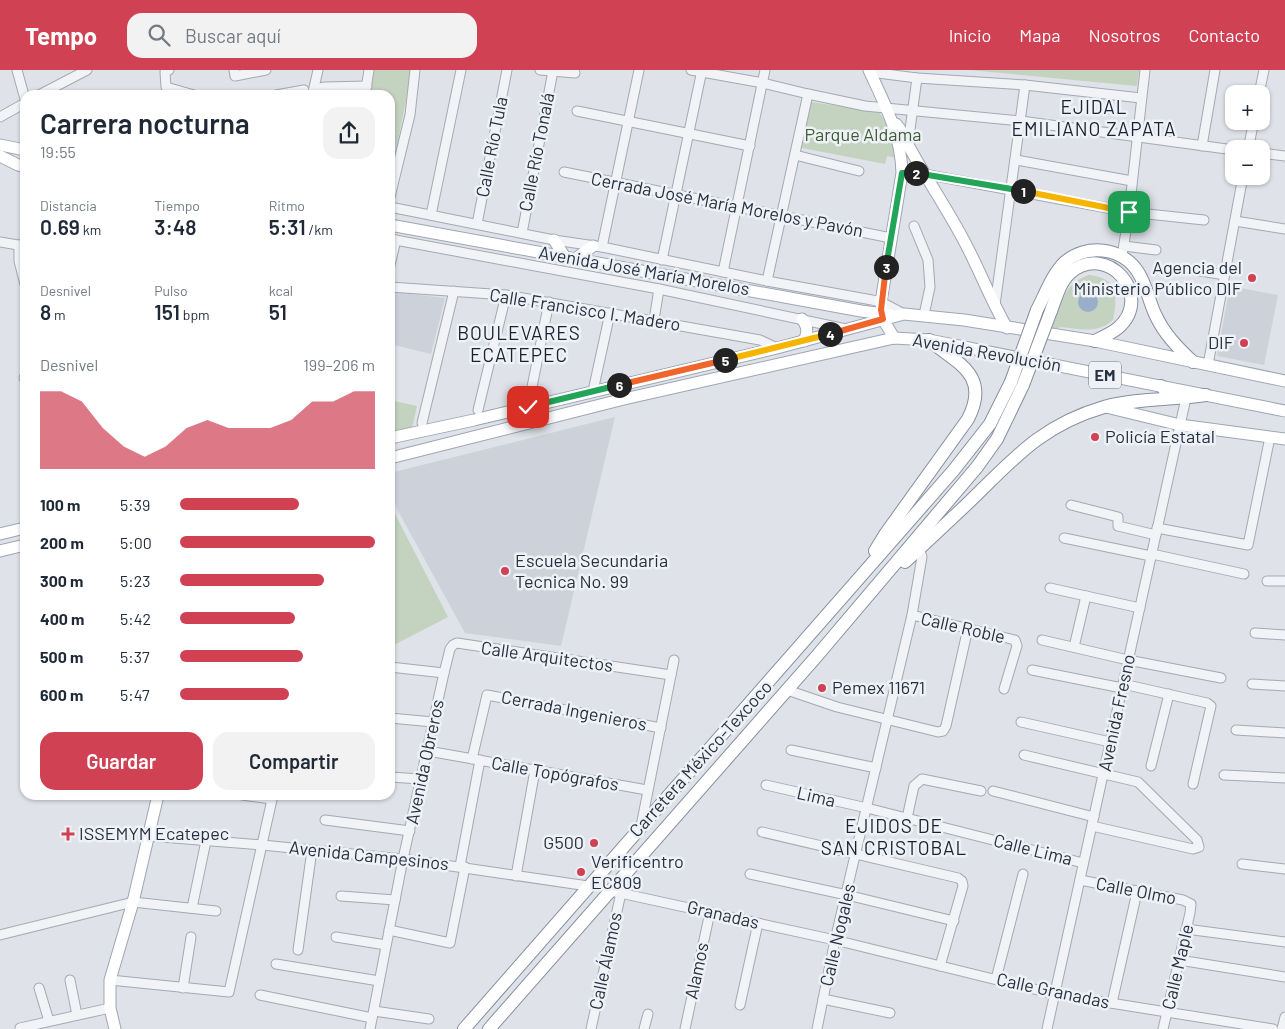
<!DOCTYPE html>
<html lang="es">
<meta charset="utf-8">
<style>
:root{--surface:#fff;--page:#f2f2f3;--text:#1f2937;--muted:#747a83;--accent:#d04154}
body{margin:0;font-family:Barlow,sans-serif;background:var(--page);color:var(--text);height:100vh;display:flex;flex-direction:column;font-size:19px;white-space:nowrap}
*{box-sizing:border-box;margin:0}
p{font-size:16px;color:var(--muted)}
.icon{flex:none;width:28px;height:28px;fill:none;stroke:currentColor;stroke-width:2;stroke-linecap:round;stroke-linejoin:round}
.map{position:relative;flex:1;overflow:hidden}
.panel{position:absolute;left:20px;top:20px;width:375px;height:710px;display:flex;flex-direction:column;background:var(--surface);border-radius:15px;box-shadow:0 1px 4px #0004}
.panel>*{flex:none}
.fabs{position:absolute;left:1225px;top:15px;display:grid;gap:10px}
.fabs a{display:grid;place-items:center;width:45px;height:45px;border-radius:10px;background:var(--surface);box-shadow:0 1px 4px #0004;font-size:25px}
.pin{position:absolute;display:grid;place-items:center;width:42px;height:42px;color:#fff;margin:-21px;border-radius:10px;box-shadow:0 2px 8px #0006}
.km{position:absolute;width:25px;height:25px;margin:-12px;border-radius:50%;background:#222;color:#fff;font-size:14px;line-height:25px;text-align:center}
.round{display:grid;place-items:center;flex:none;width:52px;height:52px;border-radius:15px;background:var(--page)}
.head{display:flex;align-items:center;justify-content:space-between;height:85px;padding:0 20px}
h1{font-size:28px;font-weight:600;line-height:38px}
.figures{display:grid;grid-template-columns:repeat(3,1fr);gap:8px;height:85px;padding:5px 20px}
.figures div{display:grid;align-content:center}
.figures b{font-size:21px;font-weight:600}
.figures small{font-size:14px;font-weight:400}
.figures p{font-size:14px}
.chart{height:140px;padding:10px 20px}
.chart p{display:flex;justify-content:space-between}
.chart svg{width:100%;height:90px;margin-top:5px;fill:var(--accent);opacity:.7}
.cta{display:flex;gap:10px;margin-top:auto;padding:10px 20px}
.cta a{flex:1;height:58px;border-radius:15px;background:var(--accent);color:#fff;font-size:20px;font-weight:600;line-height:58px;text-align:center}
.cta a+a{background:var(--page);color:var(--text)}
ul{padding:0 20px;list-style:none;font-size:16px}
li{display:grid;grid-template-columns:80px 60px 1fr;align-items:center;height:38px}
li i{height:12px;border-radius:6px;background:var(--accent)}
header{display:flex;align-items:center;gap:30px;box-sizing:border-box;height:70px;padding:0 25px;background:var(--accent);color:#fff}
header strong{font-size:24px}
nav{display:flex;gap:28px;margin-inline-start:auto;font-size:18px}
.search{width:350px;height:45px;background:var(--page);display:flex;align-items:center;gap:12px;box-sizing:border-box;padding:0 18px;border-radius:15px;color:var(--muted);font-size:19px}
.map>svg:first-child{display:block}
</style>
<header>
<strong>Tempo</strong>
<div class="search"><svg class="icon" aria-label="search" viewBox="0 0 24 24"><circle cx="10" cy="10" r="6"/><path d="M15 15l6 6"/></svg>Buscar aquí</div>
<nav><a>Inicio</a><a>Mapa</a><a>Nosotros</a><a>Contacto</a></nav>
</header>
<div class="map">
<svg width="1285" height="959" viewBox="0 0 1285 959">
<rect width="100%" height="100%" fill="#dfe2e8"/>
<g fill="#cdd1da">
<polygon points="1230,216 1278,225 1264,295 1217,286"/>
<polygon points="393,222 445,228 431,284 390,274 390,234"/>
<polygon points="615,347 561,576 465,563 397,439 390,412 390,403"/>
</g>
<g fill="#c4d2c0">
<polygon points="373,0 412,0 390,111 390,25 368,25"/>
<polygon points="970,0 1139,0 1137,16"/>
<polygon points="811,32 879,42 889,56 897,88 887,86 885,94 802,78"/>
<path d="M1089,205C1118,208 1118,226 1113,250C1096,265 1078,258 1058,257L1060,258L1052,259C1061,236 1063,213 1089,205Z"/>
<polygon points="390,330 417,336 412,358 390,364"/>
<polygon points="393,440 448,547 390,577 390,441"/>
</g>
<circle fill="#99afc9" cx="1088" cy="232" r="10"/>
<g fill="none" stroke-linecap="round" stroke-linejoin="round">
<defs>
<g id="minor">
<polyline points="17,0 25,29"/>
<polyline points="169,0 165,2 166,17 194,25"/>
<polyline points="234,0 235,6 266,0"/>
<polyline points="540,0 575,3"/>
<polyline points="691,0 763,13 808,24 865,36 1021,51 1234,80"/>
<polyline points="870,2 917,8 1025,15 1141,28"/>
<polyline points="314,19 325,17 367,16"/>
<polyline points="313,22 318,0"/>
<polyline points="1259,24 1264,0"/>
<polyline points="39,25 87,0"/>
<polyline points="276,25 304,20"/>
<polyline points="365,25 369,0"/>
<polyline points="577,41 750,76"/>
<polyline points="0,47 25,33"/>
<polyline points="908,74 917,8"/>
<polyline points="1202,76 1215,0"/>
<polyline points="1248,79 1254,51"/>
<polyline points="1261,83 1285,86"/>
<polyline points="795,85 859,101"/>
<polyline points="1016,90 1132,111"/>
<polyline points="564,102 891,168"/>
<polyline points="924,104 1129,142 1204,150"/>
<polyline points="390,127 410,45 415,0"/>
<polyline points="390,137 554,170 602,177 767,211 872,230 881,232 904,244"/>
<polyline points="431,145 461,0"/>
<polyline points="1235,151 1285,159"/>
<polyline points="477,154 507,0"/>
<polyline points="914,156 928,190 930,217 924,245"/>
<polyline points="522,163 553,1"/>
<polyline points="390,169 659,219 846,259"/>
<polyline points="0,172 24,176"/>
<polyline points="19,175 19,191 25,214"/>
<polyline points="1124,176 1156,180"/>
<polyline points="602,177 639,0"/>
<polyline points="1123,180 1129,142 1145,0"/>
<polyline points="662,190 702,0"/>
<polyline points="390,195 396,170"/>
<polyline points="1188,199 1225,205"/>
<polyline points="723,202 765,0"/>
<polyline points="767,211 808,24"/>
<polyline points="390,217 506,225 760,270 777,278"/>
<polyline points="995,235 1025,15"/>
<polyline points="654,250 659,219"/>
<polyline points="1208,295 1243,106"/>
<polyline points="24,308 25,308"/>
<polyline points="593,321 610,243"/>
<polyline points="528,337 549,232"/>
<polyline points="478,340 506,225"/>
<polyline points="422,353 454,221"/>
<polyline points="1071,435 1118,447 1118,456 1156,465"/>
<polyline points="1157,458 1248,475 1270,367"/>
<polyline points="1064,468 1151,486"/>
<polyline points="1152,484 1244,504"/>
<polyline points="1267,511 1285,511"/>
<polyline points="1050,518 1140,538"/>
<polyline points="912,545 1015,570 1017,576 1004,619"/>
<polyline points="1255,563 1285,565"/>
<polyline points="1042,570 1128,590 1221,608"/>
<polyline points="1074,577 1086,526"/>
<polyline points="390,597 444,603"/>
<polyline points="1032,600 1122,618"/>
<polyline points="1123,614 1207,633 1211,636 1193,714"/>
<polyline points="1252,614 1285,616"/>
<polyline points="787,620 837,637 938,662 943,661 946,656 968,558"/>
<polyline points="390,648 433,652"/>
<polyline points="1021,652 1110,672"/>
<polyline points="1236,660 1285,663"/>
<polyline points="791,680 876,698"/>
<polyline points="428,681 647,720"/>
<polyline points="1024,685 1138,712 1197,770 1199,777 1193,779 1092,756"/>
<polyline points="472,689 487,625 661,658"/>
<polyline points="1151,696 1169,624"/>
<polyline points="1224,705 1285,708"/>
<polyline points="390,707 420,709"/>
<polyline points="766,715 867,738 1083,793"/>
<polyline points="993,721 1094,747"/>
<polyline points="242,725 272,729"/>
<polyline points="907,748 914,716 922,709 981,721"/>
<polyline points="325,750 410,761"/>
<polyline points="641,756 674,590"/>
<polyline points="762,762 958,808 962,811 963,816 940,896"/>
<polyline points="148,766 262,775 403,789 588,816"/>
<polyline points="1242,794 1285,799"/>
<polyline points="460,796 480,690"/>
<polyline points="750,804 847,825 954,851"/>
<polyline points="516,806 535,700"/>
<polyline points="1080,810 1183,830 1191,834 1190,843 1163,959"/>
<polyline points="611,821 835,870 1054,924 1273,959"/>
<polyline points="341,826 395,830"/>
<polyline points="192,838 206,771"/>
<polyline points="1186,859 1285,872"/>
<polyline points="389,860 450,873 465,797"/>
<polyline points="0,865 133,832 216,841"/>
<polyline points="336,867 386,875"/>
<polyline points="298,880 312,780"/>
<polyline points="1179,890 1285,907"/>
<polyline points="276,894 379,911"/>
<polyline points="996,909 1023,804"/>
<polyline points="70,910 77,945"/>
<polyline points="110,910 229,922 273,725"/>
<polyline points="39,918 49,951"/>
<polyline points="183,918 191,867"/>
<polyline points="260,925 372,948"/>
<polyline points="823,929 890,943"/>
<polyline points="1112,933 1137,822"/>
<polyline points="740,935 758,853"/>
<polyline points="374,941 429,949"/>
<polyline points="20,958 110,938"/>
<polyline points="370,959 403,789 444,603 450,579 453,575 457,573 671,605"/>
<polyline points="591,959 621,823"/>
<polyline points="644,959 648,944"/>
<polyline points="685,959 710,842"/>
<polyline points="817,959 835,870 912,545 922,487 919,478"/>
<polyline points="1047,959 1186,328"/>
<polyline points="1282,959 1285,947"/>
</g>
<g id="major">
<path d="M869,0C885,35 901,64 902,103L881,232L883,249L894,268"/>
<path d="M896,54L900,59C918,97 943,131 963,169C979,198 990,229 1007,258"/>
<polyline points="0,75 25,80"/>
<polyline points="0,86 18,95 25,97"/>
<polyline points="390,155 861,241 891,245"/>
<polyline points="554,170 565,187"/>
<polyline points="575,189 593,176"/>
<path d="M802,249C808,257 808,262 804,271"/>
<polyline points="1106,337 1180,355 1285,369"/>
<polyline points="390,368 474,350 777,278 904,244 964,250 1095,271 1285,311"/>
<polyline points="390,388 624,329 894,268 929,270 1285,341"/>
<polyline points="0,464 25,458"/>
<polyline points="0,481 25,475"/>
<polyline points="115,959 110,938 110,910 133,832 158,725"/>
</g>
<g id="highway">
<path d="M1037,240C1045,225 1052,205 1064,193C1086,173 1122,177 1138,202C1146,214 1149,231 1155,244C1164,264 1178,278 1193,292"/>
<path d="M1051,241C1056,228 1060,212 1070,203C1107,171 1155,226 1118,258C1112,263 1103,267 1095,271"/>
<polyline points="1161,316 1173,328"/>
<path d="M875,481L886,463L968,349C991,304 956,293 929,270"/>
<path d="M905,492C925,473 946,454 966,435C1012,391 1039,356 1104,337C1137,328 1172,330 1206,325"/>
<polyline points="464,959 953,401 990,354 1011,312"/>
<polyline points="489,959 816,587 977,397 997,369 1023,315"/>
</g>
</defs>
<use href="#minor" stroke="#a4a9b2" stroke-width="11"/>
<use href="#major" stroke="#9ea6b4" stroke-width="13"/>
<use href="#highway" stroke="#868f9f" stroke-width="14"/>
<use href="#minor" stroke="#f1f3f7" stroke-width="9"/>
<use href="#major" stroke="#fff" stroke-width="11"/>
<use href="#highway" stroke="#fff" stroke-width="12"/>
<defs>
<g id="highway-bridge">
<polyline points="1011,312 1037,240"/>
<polyline points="1023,315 1051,241"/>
</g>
</defs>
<use href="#highway-bridge" stroke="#868f9f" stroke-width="14" stroke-linecap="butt"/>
<use href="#highway-bridge" stroke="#fff" stroke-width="12"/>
</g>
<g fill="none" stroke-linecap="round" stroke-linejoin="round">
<defs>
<polyline id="split-1" points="1023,121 1129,142"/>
<polyline id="split-2" points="916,103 1023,121"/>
<polyline id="split-3" points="886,197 902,103 916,103"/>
<polyline id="split-4" points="830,264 883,249 881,240 886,197"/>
<polyline id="split-5" points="725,290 830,264"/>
<polyline id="split-6" points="619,315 725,290"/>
<polyline id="split-7" points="528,337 619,315"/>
</defs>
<use href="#split-1" stroke="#fff" stroke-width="10"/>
<use href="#split-2" stroke="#fff" stroke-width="10"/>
<use href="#split-3" stroke="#fff" stroke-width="10"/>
<use href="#split-4" stroke="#fff" stroke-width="10"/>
<use href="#split-5" stroke="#fff" stroke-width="10"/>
<use href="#split-6" stroke="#fff" stroke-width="10"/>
<use href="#split-7" stroke="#fff" stroke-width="10"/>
<use href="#split-1" stroke="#f5b400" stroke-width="6"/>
<use href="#split-2" stroke="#22a559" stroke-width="6"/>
<use href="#split-3" stroke="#22a559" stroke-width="6"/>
<use href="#split-4" stroke="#f0652b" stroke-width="6"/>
<use href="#split-5" stroke="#f5b400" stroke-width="6"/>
<use href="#split-6" stroke="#f0652b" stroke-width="6"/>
<use href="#split-7" stroke="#22a559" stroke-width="6"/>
</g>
<g fill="#d04154" stroke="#eef1f6" stroke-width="2">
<circle cx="1252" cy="208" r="5"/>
<circle cx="1244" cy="273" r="5"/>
<circle cx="1095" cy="367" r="5"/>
<circle cx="505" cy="501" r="5"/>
<circle cx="822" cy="618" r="5"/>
<path d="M65.5 756.5h5v5h5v5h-5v5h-5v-5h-5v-5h5z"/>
<circle cx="594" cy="773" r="5"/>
<circle cx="581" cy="802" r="5"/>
</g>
<g text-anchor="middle" stroke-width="5" stroke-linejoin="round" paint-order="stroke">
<rect fill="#eef1f6" stroke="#636a77" stroke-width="1" x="1089" y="291.5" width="32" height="27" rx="4"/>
<g font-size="16" font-weight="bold" fill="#273040">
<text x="1105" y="311">EM</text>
</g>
<g font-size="18" fill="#3b5b35" stroke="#eef1f6">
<text x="863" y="71">Parque Aldama</text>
</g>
<g font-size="18" fill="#273040" stroke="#eef1f6">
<text transform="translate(492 77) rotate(-79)" y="6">Calle Río Tula</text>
<text transform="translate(537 82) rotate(-79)" y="6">Calle Río Tonalá</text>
<text transform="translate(727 135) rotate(11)" y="6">Cerrada José María Morelos y Pavón</text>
<text transform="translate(644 201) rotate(10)" y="6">Avenida José María Morelos</text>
<text transform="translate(585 240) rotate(9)" y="6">Calle Francisco I. Madero</text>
<text transform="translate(987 283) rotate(10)" y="6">Avenida Revolución</text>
<text transform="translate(963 558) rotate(13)" y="6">Calle Roble</text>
<text transform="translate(547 587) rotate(8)" y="6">Calle Arquitectos</text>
<text transform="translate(574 641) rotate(11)" y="6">Cerrada Ingenieros</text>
<text transform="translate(1117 643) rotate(-78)" y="6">Avenida Fresno</text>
<text transform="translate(701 689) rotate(-48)" y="6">Carretera México-Texcoco</text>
<text transform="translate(425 692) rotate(-78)" y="6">Avenida Obreros</text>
<text transform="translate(555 704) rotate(10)" y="6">Calle Topógrafos</text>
<text transform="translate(816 727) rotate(13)" y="6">Lima</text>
<text transform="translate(1033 780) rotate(14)" y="6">Calle Lima</text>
<text transform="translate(369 786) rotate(6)" y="6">Avenida Campesinos</text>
<text transform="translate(1136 821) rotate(11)" y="6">Calle Olmo</text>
<text transform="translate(723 845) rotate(13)" y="6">Granadas</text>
<text transform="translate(838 865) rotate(-77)" y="6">Calle Nogales</text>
<text transform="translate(606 891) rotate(-78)" y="6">Calle Álamos</text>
<text transform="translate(1178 897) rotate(-77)" y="6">Calle Maple</text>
<text transform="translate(697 901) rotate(-78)" y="6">Alamos</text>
<text transform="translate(1053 921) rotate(12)" y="6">Calle Granadas</text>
</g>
<g font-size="18" fill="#273040" stroke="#eef1f6" text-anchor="start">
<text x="1242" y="204" text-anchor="end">Agencia del<tspan x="1242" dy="21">Ministerio Público DIF</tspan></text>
<text x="1234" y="279" text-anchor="end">DIF</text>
<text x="1105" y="373">Policía Estatal</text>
<text x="515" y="497">Escuela Secundaria<tspan x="515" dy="21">Tecnica No. 99</tspan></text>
<text x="832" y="624">Pemex 11671</text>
<text x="79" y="770">ISSEMYM Ecatepec</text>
<text x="584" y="779" text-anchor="end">G500</text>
<text x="591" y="798">Verificentro<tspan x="591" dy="21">EC809</tspan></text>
</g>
<g font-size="19" letter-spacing="1" fill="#1a2130" stroke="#eef1f6">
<text x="1094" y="44">EJIDAL<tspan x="1094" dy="22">EMILIANO ZAPATA</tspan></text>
<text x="519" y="270">BOULEVARES<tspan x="519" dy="22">ECATEPEC</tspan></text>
<text x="894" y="763">EJIDOS DE<tspan x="894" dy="22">SAN CRISTOBAL</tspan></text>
</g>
</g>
</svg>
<div class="fabs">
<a>+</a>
<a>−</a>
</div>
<div class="pin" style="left:1129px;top:142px;background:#1e9e55"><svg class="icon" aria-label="arrive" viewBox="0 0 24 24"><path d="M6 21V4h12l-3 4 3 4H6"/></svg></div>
<div class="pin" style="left:528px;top:337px;background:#d93025"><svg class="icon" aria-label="check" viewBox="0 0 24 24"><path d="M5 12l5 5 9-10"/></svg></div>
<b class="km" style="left:1023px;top:121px">1</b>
<b class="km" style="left:916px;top:103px">2</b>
<b class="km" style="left:886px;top:197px">3</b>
<b class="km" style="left:830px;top:264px">4</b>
<b class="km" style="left:725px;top:290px">5</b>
<b class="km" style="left:619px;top:315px">6</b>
<section class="panel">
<div class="head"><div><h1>Carrera nocturna</h1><p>19:55</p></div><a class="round"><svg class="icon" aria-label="share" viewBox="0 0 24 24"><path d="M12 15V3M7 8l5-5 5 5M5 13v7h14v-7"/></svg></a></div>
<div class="figures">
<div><p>Distancia</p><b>0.69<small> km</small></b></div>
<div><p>Tiempo</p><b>3:48</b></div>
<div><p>Ritmo</p><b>5:31<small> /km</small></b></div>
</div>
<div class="figures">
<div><p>Desnivel</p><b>8<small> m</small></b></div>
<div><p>Pulso</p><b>151<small> bpm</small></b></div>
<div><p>kcal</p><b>51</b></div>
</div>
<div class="chart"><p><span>Desnivel</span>199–206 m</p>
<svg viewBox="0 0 160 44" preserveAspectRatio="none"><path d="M0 44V6L10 6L20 11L30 24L40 33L50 38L60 33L70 24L80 20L90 24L100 24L110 24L120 20L130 11L140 11L150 6L160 6V44z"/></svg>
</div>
<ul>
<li><b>100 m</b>5:39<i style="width:61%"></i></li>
<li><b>200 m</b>5:00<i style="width:100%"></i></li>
<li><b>300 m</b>5:23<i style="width:74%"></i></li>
<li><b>400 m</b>5:42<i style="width:59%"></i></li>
<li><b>500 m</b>5:37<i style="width:63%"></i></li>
<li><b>600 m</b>5:47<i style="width:56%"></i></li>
</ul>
<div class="cta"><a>Guardar</a><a>Compartir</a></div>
</section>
</div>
